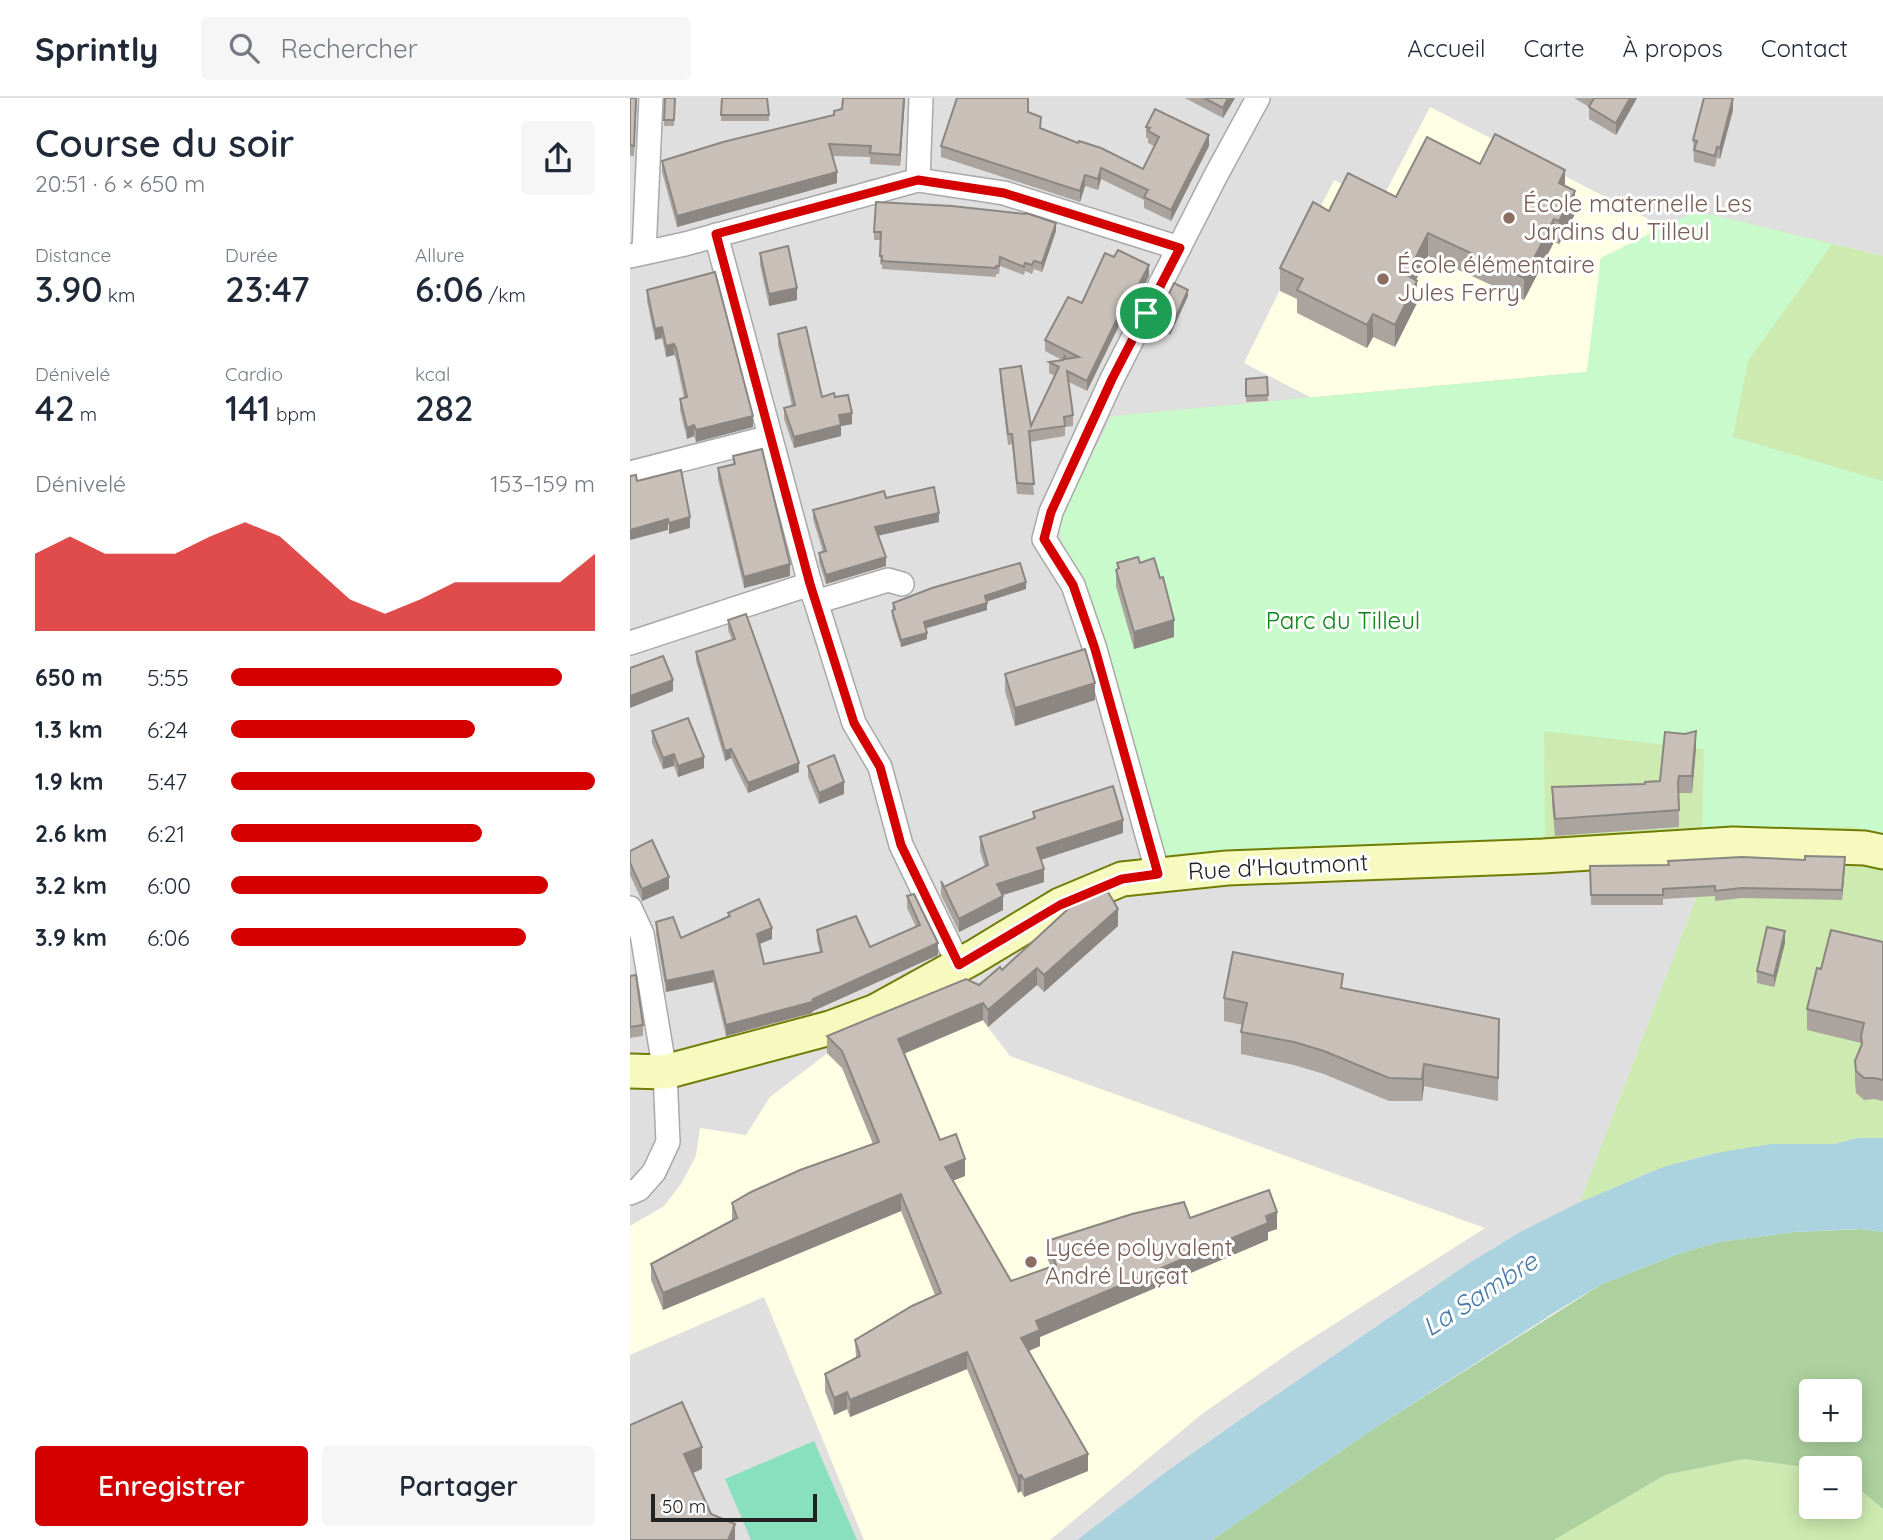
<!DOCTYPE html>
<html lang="fr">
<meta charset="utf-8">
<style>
:root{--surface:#fff;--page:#f6f6f7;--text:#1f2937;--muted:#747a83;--line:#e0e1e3;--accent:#d40000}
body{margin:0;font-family:Quicksand,sans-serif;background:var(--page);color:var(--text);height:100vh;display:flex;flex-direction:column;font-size:26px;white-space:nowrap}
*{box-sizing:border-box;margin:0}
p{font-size:23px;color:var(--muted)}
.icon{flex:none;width:38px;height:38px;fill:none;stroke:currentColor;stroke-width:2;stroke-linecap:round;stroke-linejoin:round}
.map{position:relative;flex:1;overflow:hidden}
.drawer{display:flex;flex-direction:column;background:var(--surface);width:630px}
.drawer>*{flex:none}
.controls{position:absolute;left:1169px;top:1281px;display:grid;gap:14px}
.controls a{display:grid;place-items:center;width:63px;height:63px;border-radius:7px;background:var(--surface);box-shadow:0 4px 18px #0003;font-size:35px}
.scale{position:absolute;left:21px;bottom:18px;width:166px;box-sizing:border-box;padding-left:7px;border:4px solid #222;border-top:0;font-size:19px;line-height:24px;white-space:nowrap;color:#222;-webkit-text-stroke:5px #fff;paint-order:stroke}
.pin{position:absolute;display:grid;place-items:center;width:60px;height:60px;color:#fff;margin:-30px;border:4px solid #fff;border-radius:50%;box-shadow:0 2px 7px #0007}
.round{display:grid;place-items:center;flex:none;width:74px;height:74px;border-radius:7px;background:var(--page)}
.headline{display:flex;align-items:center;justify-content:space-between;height:119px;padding:0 35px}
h1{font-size:38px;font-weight:600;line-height:52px}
.metrics{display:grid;grid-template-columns:repeat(3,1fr);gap:10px;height:119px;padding:7px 35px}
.metrics div{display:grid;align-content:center}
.metrics b{font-size:35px;font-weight:600}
.metrics small{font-size:19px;font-weight:400}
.metrics p{font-size:19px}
.chart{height:196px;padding:14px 35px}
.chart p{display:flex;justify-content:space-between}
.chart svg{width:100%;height:126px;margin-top:7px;fill:var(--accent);opacity:.7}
.primary-button{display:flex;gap:14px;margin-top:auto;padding:14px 35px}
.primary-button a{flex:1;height:80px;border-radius:7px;background:var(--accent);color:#fff;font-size:28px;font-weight:600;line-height:80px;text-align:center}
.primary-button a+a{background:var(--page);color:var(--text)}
ul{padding:0 35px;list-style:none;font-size:23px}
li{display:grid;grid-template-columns:112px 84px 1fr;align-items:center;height:52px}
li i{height:18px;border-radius:9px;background:var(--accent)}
header{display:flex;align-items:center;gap:42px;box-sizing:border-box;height:98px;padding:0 35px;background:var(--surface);border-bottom:2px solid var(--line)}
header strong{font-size:33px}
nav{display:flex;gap:38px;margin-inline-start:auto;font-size:24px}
.search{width:490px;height:63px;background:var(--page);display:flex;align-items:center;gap:18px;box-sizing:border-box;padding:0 24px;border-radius:7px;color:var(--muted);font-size:26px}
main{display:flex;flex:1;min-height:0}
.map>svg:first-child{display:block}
</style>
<header>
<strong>Sprintly</strong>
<div class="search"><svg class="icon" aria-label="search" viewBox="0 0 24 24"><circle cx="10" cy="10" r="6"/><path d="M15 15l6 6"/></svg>Rechercher</div>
<nav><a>Accueil</a><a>Carte</a><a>À propos</a><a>Contact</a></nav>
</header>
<main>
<section class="drawer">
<div class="headline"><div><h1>Course du soir</h1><p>20:51 · 6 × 650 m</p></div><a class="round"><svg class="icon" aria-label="share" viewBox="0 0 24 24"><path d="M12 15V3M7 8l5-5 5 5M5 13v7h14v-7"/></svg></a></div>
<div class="metrics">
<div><p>Distance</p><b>3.90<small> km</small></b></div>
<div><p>Durée</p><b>23:47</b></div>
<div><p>Allure</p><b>6:06<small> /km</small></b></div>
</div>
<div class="metrics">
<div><p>Dénivelé</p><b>42<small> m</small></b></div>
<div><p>Cardio</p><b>141<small> bpm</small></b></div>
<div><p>kcal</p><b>282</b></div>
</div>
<div class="chart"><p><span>Dénivelé</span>153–159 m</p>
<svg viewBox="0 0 160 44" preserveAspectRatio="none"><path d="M0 44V17L10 11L20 17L30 17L40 17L50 11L60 6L70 11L80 22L90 33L100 38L110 33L120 27L130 27L140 27L150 27L160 17V44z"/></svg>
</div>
<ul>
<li><b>650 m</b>5:55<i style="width:91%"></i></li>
<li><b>1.3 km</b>6:24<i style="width:67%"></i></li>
<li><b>1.9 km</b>5:47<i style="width:100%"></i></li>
<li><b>2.6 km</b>6:21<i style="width:69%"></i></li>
<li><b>3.2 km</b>6:00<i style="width:87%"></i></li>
<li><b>3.9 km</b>6:06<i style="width:81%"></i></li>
</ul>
<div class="primary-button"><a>Enregistrer</a><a>Partager</a></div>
</section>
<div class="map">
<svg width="1253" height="1442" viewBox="0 0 1253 1442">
<rect width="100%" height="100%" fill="#f2efe9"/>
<polygon fill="#e0dfdf" points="0,0 1253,0 1253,158 1066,113 957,274 839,747 1073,782 950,1104 892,1133 839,1165 614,1319 537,1373 447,1442 0,1442"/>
<g fill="#ffffe5">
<polygon points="800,9 1034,129 957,274 682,300 614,265 704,82 750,105"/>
<polygon points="343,910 380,958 855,1130 662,1253 572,1316 420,1442 234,1442 134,1199 0,1257 0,1128 34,1108 51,1086 66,1058 70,1030 116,1037 140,999 199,954"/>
</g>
<g fill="#cdebb0">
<polygon points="1066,113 1253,158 1253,1040 1228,1040 1204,1046 1086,1055 1033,1069 950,1104 1073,782 839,747 531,758 598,526 482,318 957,274 971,160"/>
<polygon points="1114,1361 1183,1370 1181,1370 1181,1409 1220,1409 1220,1383 1253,1411 1253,1442 924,1442 1035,1377"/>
</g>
<path fill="#add19e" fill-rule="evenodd" d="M1232,1131L1253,1134V1411L1220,1383V1370H1183L1114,1361L1035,1377L924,1442H582L743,1331L972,1186L1048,1156L1089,1144L1164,1134ZM1181,1293H1220V1332H1181Z"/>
<polygon fill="#c8facc" points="1066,113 1202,146 1118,263 1103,339 1253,383 1253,735 1221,729 1072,731 1074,651 914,633 915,739 531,758 474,566 427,427 482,318 957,274 971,160"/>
<polygon fill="#88e0be" points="184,1343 227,1442 121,1442 95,1381"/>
<polygon fill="#aad3df" points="1228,1040 1253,1040 1253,1134 1232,1131 1164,1134 1089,1144 1048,1156 972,1186 925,1214 743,1331 582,1442 447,1442 537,1373 614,1319 839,1165 892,1133 950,1104 1033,1069 1086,1055 1141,1046 1204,1046"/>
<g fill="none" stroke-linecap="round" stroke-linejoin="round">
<defs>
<g id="street">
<polyline points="288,82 291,0"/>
<polyline points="86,137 180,486"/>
<polyline points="14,154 21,0"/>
<polyline points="0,158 55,146 288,82 374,95 549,150"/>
<polyline points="0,375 140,339"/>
<polyline points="272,486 258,482 186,504 224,625 250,669 271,747 329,867"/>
<polyline points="0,545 180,486 184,499"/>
<polyline points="528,776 465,551 443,487 414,441 421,414 482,281 585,79 628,0"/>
<polyline points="0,810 12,836 35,974 38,1044 24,1074 9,1091 0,1095"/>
</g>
<polyline id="secondary" points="0,973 35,974 200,930 246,913 344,859 430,807 492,781 597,770 913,758 1103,746 1235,750 1253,754"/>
</defs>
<use href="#street" stroke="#a9a9a9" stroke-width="26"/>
<use href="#secondary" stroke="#707d05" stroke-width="37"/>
<use href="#street" stroke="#fff" stroke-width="23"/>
<use href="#secondary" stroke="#f7fabf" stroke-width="33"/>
</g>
<g fill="#aba49e">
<polygon points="0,0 7,0 4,58 0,58"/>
<polygon points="35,0 45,0 44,28 34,28"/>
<polygon points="92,0 139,17 139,23 91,23"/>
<polygon points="275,0 270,68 240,66 240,59 202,58 207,85 47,129 32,74 32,63"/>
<polygon points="555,0 605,0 593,20"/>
<polygon points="944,0 1007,0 986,37 959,21 959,9"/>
<polygon points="1103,12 1090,61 1087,60 1085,69 1064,64 1063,42"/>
<polygon points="398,14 411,31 513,71 524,48 518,45 518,40 516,40 516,29 579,48 541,123 514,110 514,102 471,81 468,92 455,88 450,104 311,59 311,48"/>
<polygon points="850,66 935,88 945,116 929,146 924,144 894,202 798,158 786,182 787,205 765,249 743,239 737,250 667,215 667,201 650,193 650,170 699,113 766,99"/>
<polygon points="426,133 412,174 404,171 402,176 395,173 394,177 370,168 369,176 366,176 366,179 252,171 252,167 250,166 251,142 244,142 244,134"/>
<polygon points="130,155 167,202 139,208 130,167"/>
<polygon points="519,178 503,209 499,207 457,293 439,284 443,317 443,328 435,329 435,338 400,344 404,397 387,396 382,346 378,347 370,282 370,271 401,328 425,278 419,275 419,264 432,262 415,253 415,242 452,205"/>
<polygon points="17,192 123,329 66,344 64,338 57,341 50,312 50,301 54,300 46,261 44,257 36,259 32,240 25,242 17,203"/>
<polygon points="558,198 540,237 525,230 525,225"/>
<polygon points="148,236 192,299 205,299 222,326 211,328 211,338 164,350 154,321 154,310 162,308 148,247"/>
<polygon points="637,279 638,303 616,304 616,281"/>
<polygon points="103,358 160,478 114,490 88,381 88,370 103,366"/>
<polygon points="256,400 309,424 248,438 256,468 196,486 189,464 189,455 193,454 183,421 183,412"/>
<polygon points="487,465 510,465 544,539 504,551 486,488 486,472 487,471"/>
<polygon points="396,491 356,504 357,512 296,530 297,541 271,549 262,519 263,505"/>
<polygon points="98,522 169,674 118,695 101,660 95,663 66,563 66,554 102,542 98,532"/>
<polygon points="375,576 465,602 385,628 375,593"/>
<polygon points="22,633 74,670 48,679 44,668 33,671 22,645"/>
<polygon points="1066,650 1062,695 1049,695 1049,729 925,738 922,706 922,689 1015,686 1030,683"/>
<polygon points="178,668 214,696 189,706 178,679"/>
<polygon points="403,714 493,735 411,762 414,784 373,797 373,812 329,834 311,797 311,783 314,789 355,769 350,753 350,739 403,721"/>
<polygon points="0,753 39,791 12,803 0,777"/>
<polygon points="960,768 1215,769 1212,802 1112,800 1085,803 1085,798 1033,801 1033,807 961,807"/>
<polygon points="277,798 308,857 183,913 182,915 96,938 83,884 36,894 26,836 26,824 51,840 98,818 98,815 142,841 129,846 134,866 190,854 187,843 187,832 240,849 286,829 277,810"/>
<polygon points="488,828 414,894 407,887 358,929 353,922 274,956 310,1042 335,1078 323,1082 381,1183 421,1169 417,1160 417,1143 560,1120 647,1131 638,1134 638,1142 410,1239 410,1248 399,1253 458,1373 394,1399 391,1393 388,1395 337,1271 220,1319 217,1311 204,1317 195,1293 195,1276 226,1260 225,1242 305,1197 271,1113 33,1212 21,1182 21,1166 102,1123 102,1105 243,1046 212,970 197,955 197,938 349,887 372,872"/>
<polygon points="1253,844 1253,1003 1244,1001 1234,1002 1226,995 1225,984 1225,963 1231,950 1231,945 1177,932 1177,911 1191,871"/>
<polygon points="1155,845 1144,889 1127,885 1127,873"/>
<polygon points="0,878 13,927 13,938 0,940"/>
<polygon points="713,890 869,921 868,1003 794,988 792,1003 759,1003 694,976 664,967 611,956 611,934 613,927 594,923 594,900"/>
</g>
<g fill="#8b8681">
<polygon points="274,0 275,0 270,68 270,57"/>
<polygon points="598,0 605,0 593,20 593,10"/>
<polygon points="1000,0 1007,0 986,37 986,25"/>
<polygon points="1103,0 1103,12 1090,61 1090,50"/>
<polygon points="579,37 579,48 541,123 541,112"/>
<polygon points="471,70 471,81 468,92 468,81"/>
<polygon points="935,72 935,94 929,85"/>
<polygon points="207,74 207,85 47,129 47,118"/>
<polygon points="455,77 455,88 450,104 450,93"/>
<polygon points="945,93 945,116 929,146 929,123"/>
<polygon points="924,121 924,144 894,202 894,180"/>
<polygon points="426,125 426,133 412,174 412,165"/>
<polygon points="798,135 798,158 777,200 777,177"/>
<polygon points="519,167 519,178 503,209 503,198"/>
<polygon points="787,183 787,205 765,249 765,227"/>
<polygon points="167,190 167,202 139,208 139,196"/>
<polygon points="558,192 558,198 540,237 540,232"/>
<polygon points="499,196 499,207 457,293 457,283"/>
<polygon points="743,216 743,239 737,250 737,227"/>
<polygon points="32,229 32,240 25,242 25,231"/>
<polygon points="44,246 44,257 36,259 36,248"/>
<polygon points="222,315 222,326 211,328 211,338 164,350 164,339 209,317"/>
<polygon points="123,318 123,329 66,344 66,332"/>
<polygon points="64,327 64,338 57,341 57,330"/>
<polygon points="309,415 309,424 245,438 245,429"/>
<polygon points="60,419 60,430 39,436 39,425"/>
<polygon points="38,421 38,432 0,442 0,432"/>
<polygon points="256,459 256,468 196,486 196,477"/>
<polygon points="160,466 160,478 114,490 114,479"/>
<polygon points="396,484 396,491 355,504 355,498"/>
<polygon points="357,505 357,512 294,531 294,524"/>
<polygon points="544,522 544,539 504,551 504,534"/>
<polygon points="297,535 297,541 271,549 271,542"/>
<polygon points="43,582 43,593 0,610 0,598"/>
<polygon points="465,585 465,602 385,628 385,610"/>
<polygon points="1066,633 1066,650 1062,695 1062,678"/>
<polygon points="101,651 101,660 95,663 95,653"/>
<polygon points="44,656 44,668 33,671 33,660"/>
<polygon points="74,659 74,670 48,679 48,668"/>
<polygon points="169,665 169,674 118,695 118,685"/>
<polygon points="214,684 214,696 189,706 189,695"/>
<polygon points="493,722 493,735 407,763 407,750"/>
<polygon points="1215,759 1215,769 1212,802 1212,792"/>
<polygon points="414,771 414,784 367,799 367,786"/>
<polygon points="39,779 39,791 12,803 12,791"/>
<polygon points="373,798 373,812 329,834 329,821"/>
<polygon points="488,811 488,828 414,894 414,877"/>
<polygon points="142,830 142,841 127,847 127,836"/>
<polygon points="1155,833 1155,845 1144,889 1144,878"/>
<polygon points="308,845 308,857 183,913 182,915 96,938 96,927 183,901"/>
<polygon points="407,870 407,887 358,929 358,912"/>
<polygon points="83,873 83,884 36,894 36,883"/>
<polygon points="353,905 353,922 268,958 268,941"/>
<polygon points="794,966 794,988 792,1003 792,981"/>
<polygon points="335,1061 335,1078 315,1086 315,1069"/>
<polygon points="271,1096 271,1113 33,1212 33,1195"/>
<polygon points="647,1114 647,1131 638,1134 638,1142 410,1239 410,1248 391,1256 391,1240 406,1223"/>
<polygon points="337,1254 337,1271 220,1319 220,1302"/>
<polygon points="217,1294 217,1311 204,1317 204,1300"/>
<polygon points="72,1349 72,1371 54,1379 54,1356"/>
<polygon points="458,1356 458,1373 394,1399 394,1382"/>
<polygon points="391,1377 391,1393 388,1395 388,1378"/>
<polygon points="105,1426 105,1442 98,1442"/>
</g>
<g fill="#c7bfb8" stroke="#8b8681" stroke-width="2">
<polygon points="0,0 6,0 4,48 0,47"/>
<polygon points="35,0 45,0 44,22 34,22"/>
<polygon points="92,0 137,0 139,17 91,17"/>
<polygon points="213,0 274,0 270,57 240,55 241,48 199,46 207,74 47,118 32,63 93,44 204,17 204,13 212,11"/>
<polygon points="327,0 398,0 398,14 411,19 410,30 448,45 449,43 471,50 513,71 529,39 518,33 520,30 516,29 525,11 579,37 541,112 514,99 518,92 471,70 468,81 455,77 450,93 311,48"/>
<polygon points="574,0 598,0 593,10"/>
<polygon points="964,0 1000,0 986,25 959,9"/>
<polygon points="1074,0 1103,0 1090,50 1087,49 1085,58 1064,52 1067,43 1063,42"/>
<polygon points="865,36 935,72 929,85 945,93 929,123 924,121 894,180 798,135 777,177 787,183 765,227 743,216 737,227 667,192 673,181 650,170 683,104 699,113 718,75 766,99 797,39 850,66"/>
<polygon points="246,104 322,108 395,116 396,115 426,125 412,165 404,163 402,167 395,165 394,169 370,159 369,168 366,168 366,170 252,163 252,158 250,158 251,134 244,134"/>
<polygon points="158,148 167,190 139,196 130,155"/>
<polygon points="488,152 519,167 503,198 499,196 457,283 437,273 443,317 434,319 435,328 399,333 404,386 387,385 382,336 378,336 370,271 391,268 401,328 429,269 419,264 433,262 435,257 435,261 449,259 415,242 438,199 452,205 475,155 484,159"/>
<polygon points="85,174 123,318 66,332 64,327 57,330 50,301 57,299 46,250 44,246 36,248 32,229 25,231 17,192"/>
<polygon points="544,185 558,192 540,232 525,225"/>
<polygon points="176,229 192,299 204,295 205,299 218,297 222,315 209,317 211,327 164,339 154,310 165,307 148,236"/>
<polygon points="637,279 638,297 616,298 616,281"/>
<polygon points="132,351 160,466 114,479 88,370 105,366 103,358"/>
<polygon points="51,372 60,419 39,425 38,421 0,432 0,378 6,377 7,383"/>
<polygon points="304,389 309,415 245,429 256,459 196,477 189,455 196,453 183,412 254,393 256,400"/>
<polygon points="508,459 510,465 524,460 530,480 533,479 544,522 504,534 486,472 489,470 487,465"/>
<polygon points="390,465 396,484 355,498 357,505 294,524 297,535 271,542 262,513 265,511 263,505 302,490"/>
<polygon points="116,516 169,665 118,685 101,651 95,653 66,554 105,541 98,522"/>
<polygon points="455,551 465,585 385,610 375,576"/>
<polygon points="33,558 43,582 0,598 0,570"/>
<polygon points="58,620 74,659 48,668 44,656 33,660 22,633"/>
<polygon points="1066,633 1062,678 1049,678 1048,684 1049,712 925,721 922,689 1015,686 1015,684 1030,683 1035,634 1055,636"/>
<polygon points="204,657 214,684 189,695 178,668"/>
<polygon points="483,688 493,722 407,750 414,771 367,786 373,798 329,821 311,783 314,789 358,767 350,739 405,720 403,714"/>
<polygon points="22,742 39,779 12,791 0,765 0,753"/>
<polygon points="1175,758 1215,759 1212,792 1112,790 1085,793 1085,788 1033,791 1033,797 961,797 960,768 1039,767 1038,763 1112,759 1175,762"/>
<polygon points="478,794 488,811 414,877 407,870 358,912 353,905 268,941 310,1042 326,1036 335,1061 315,1069 381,1183 426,1167 417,1143 502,1116 554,1104 560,1120 639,1092 647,1114 636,1118 638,1125 406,1223 410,1232 391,1240 458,1356 394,1382 391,1377 388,1378 337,1254 220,1302 217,1294 204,1300 195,1276 230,1258 225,1242 282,1208 311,1195 271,1096 33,1195 21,1166 107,1120 102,1105 121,1094 170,1072 249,1044 212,953 197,938 336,881 349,887 370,869 372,872 438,811 451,803"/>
<polygon points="284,796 308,845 183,901 182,904 96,927 83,873 36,883 26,824 43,819 51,840 100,818 98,815 129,801 142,830 127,836 134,866 192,854 187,832 226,818 240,849 290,827 277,798"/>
<polygon points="1137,829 1155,833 1144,878 1127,873"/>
<polygon points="1201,832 1253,844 1253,982 1244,980 1234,980 1226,973 1225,963 1232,946 1231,938 1234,925 1177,911 1187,870 1191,871"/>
<polygon points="603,854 713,876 711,890 869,921 868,980 794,966 792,981 759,980 694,953 664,944 611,934 617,905 594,900"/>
<polygon points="6,877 13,927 0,929 0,878"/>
<polygon points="52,1304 72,1349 54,1356 81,1416 105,1426 98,1442 0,1442 0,1327"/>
</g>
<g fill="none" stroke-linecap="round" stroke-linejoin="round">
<defs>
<polygon id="route" points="288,82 374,95 550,150 482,281 421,414 414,441 443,487 465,551 528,776 492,781 430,807 329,867 271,747 250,669 224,625 180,486 86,136"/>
</defs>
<use href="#route" stroke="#fff" stroke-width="14"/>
<use href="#route" stroke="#d40000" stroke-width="9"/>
</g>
<g fill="#8d6e63" stroke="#fff" stroke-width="2.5">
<circle cx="879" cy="120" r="7"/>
<circle cx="753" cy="181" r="7"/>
<circle cx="401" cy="1164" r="7"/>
</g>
<g text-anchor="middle" stroke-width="6" stroke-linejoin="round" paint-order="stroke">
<g font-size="24" fill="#785e54" stroke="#fff" text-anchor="start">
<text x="893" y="114">École maternelle Les<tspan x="893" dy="28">Jardins du Tilleul</tspan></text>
<text x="767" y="175">École élémentaire<tspan x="767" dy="28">Jules Ferry</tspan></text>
<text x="415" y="1158">Lycée polyvalent<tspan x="415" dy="28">André Lurçat</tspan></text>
</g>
<g font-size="24" fill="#0c8416" stroke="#fff">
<text x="713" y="531">Parc du Tilleul</text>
</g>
<g font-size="24" fill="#222" stroke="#fff">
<text transform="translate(648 769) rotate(-3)" y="8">Rue d'Hautmont</text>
</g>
<g font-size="26" font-style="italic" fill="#4a7aab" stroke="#fff">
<text transform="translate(850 1196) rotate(-33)" y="9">La Sambre</text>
</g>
</g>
</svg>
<div class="controls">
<a>+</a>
<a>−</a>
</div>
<div class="scale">50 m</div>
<div class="pin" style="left:516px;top:215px;background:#1e9e55"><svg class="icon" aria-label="arrive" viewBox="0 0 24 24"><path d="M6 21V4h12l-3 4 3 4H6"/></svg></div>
</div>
</main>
